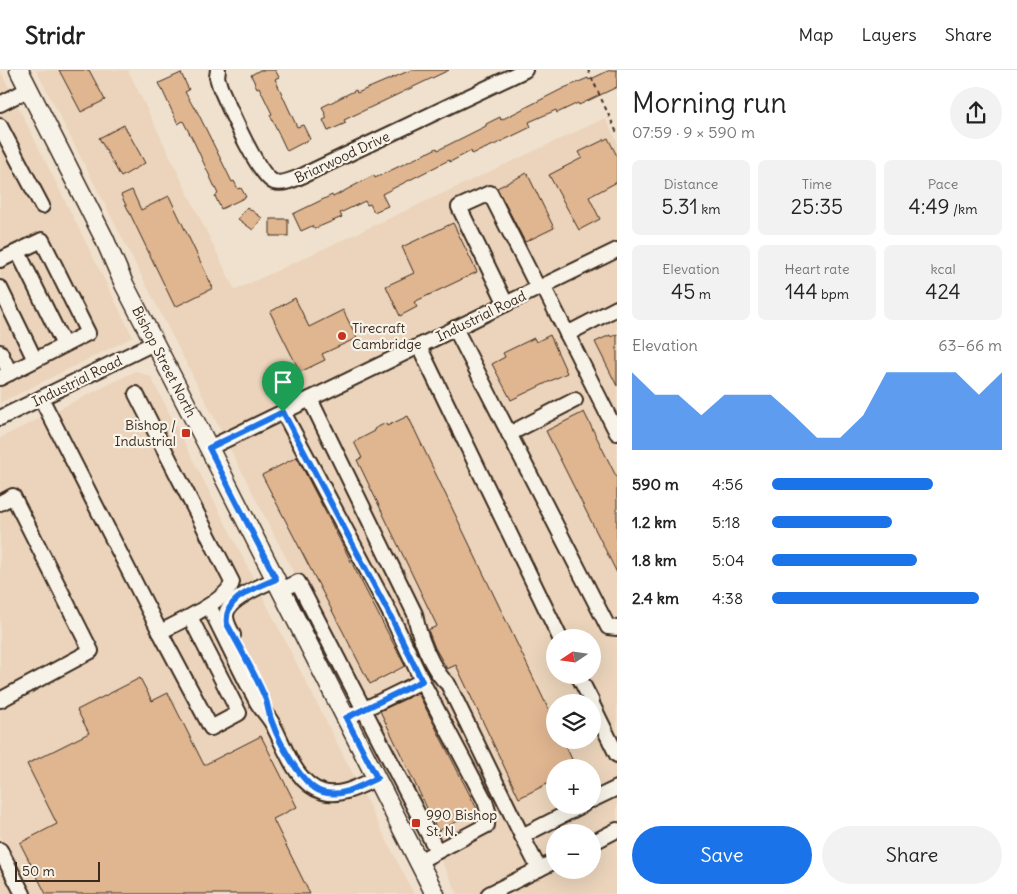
<!DOCTYPE html>
<meta charset="utf-8">
<style>
:root{--surface:#fff;--page:#f2f2f2;--text:#222;--muted:#767676;--line:#e0e0e0;--accent:#1a73e8}
body{margin:0;font-family:Delius,sans-serif;background:var(--page);color:var(--text);height:100vh;display:flex;flex-direction:column;font-size:19px;white-space:nowrap}
*{box-sizing:border-box;margin:0}
p{font-size:16px;color:var(--muted)}
.icon{flex:none;width:28px;height:28px;fill:none;stroke:currentColor;stroke-width:2;stroke-linecap:round;stroke-linejoin:round}
.map{position:relative;flex:1;overflow:hidden}
.panel{display:flex;flex-direction:column;background:var(--surface);width:400px}
.panel>*{flex:none}
.needle{width:32px;rotate:257deg}
.buttons{position:absolute;left:546px;top:559px;display:grid;gap:10px}
.buttons a{display:grid;place-items:center;width:55px;height:55px;border-radius:50%;background:var(--surface);box-shadow:0 5px 20px #0002;font-size:25px}
.scale{position:absolute;left:15px;bottom:12px;width:85px;box-sizing:border-box;padding-left:5px;border:2px solid #3b2a1e;border-top:0;font-size:14px;line-height:18px;white-space:nowrap;color:#3b2a1e;-webkit-text-stroke:4px #f7f3e8;paint-order:stroke}
.pin{position:absolute;display:grid;place-items:center;width:42px;height:42px;color:#fff;margin:-51px -21px;border-radius:50% 50% 50% 0;rotate:-45deg;box-shadow:0 0 5px #0007}
.pin .icon{rotate:45deg}
.round{display:grid;place-items:center;flex:none;width:52px;height:52px;border-radius:26px;background:var(--page)}
.headline{display:flex;align-items:center;justify-content:space-between;height:85px;padding:0 15px}
h1{font-size:28px;font-weight:600;line-height:38px}
.stats{display:grid;grid-template-columns:repeat(3,1fr);gap:8px;height:85px;padding:5px 15px}
.stats div{display:grid;align-content:center;border-radius:8px;background:var(--page);text-align:center}
.stats b{font-size:21px;font-weight:600}
.stats small{font-size:14px;font-weight:400}
.stats p{font-size:14px}
.chart{height:140px;padding:10px 15px}
.chart p{display:flex;justify-content:space-between}
.chart svg{width:100%;height:90px;margin-top:5px;fill:var(--accent);opacity:.7}
.button{display:flex;gap:10px;margin-top:auto;padding:10px 15px}
.button a{flex:1;height:58px;border-radius:30px;background:var(--accent);color:#fff;font-size:20px;font-weight:600;line-height:58px;text-align:center}
.button a+a{background:var(--page);color:var(--text)}
ul{padding:0 15px;list-style:none;font-size:16px}
li{display:grid;grid-template-columns:80px 60px 1fr;align-items:center;height:38px}
li i{height:12px;border-radius:6px;background:var(--accent)}
header{display:flex;align-items:center;gap:30px;box-sizing:border-box;height:70px;padding:0 25px;background:var(--surface);border-bottom:1px solid var(--line)}
header strong{font-size:24px}
nav{display:flex;gap:28px;margin-inline-start:auto;font-size:18px}
main{display:flex;flex:1;min-height:0}
.map>svg:first-child{display:block}
</style>
<header>
<strong>Stridr</strong>
<nav><a>Map</a><a>Layers</a><a>Share</a></nav>
</header>
<main>
<div class="map">
<svg width="617" height="824" viewBox="0 0 617 824">
<rect width="100%" height="100%" fill="#f0e1ce"/>
<filter id="ink" filterUnits="userSpaceOnUse"><feTurbulence type="fractalNoise" baseFrequency=".02" numOctaves="2"/><feDisplacementMap in="SourceGraphic" scale="10" xChannelSelector="R" yChannelSelector="G"/><feConvolveMatrix kernelMatrix="1 2 1 2 8 2 1 2 1" color-interpolation-filters="sRGB"/></filter>
<g filter="url(#ink)">
<g fill="#ebd4bb" fill-rule="evenodd">
<polygon points="0,0 133,267 0,333"/>
<path d="M36,0H128L235,220L605,48L617,71V824H458ZM555,568H592V605H555ZM555,632H592V670H555ZM555,698H592V735H555ZM555,762H592V800H555Z"/>
<polygon points="136,301 151,307 414,824 0,824 0,368"/>
</g>
<g fill="#e0b690" stroke="#3b2a1e">
<polygon points="59,0 89,0 105,30 81,42"/>
<polygon points="260,0 275,0 279,7 275,9 297,57 303,55 310,69 287,81 270,45 272,44 259,17 257,18 251,5"/>
<polygon points="411,0 449,0 344,50 346,53 328,61 323,50 327,48 322,37 356,20 357,23"/>
<polygon points="610,0 617,0 617,17 579,35 578,33 557,43 556,40 529,52 531,57 496,74 472,84 471,81 450,92 449,90 382,124 388,136 374,142 370,134 367,135 365,131 340,143 342,147 314,159 312,156 301,161 293,144 332,125 333,127 374,105 375,108 437,78 438,80 486,56 486,54 500,47 501,50 564,18 588,8 589,10"/>
<polygon points="181,3 189,20 185,22 194,38 195,37 232,112 234,111 238,119 241,118 246,127 221,139 215,126 218,124 194,72 183,51 178,54 159,13"/>
<polygon points="124,55 145,93 121,107 99,68"/>
<polygon points="608,68 617,86 617,112 589,127 600,149 579,160 549,105 582,88 579,82"/>
<polygon points="527,103 554,158 525,172 497,118"/>
<polygon points="132,120 141,140 169,126 213,218 175,237 121,125"/>
<polygon points="247,137 262,148 253,160 238,149"/>
<rect x="270" y="149" width="18" height="17"/>
<polygon points="453,153 477,202 414,232 417,237 400,246 386,216 414,203 402,177"/>
<polygon points="295,228 309,257 343,240 357,268 322,284 325,290 300,302 270,242"/>
<polygon points="617,264 617,316 595,272 610,265 611,267"/>
<polygon points="550,265 567,303 511,330 492,294 505,287 503,283 534,268 536,272"/>
<polygon points="584,342 617,408 617,503 546,361"/>
<polygon points="408,346 555,653 555,670 563,670 576,698 555,698 555,710 519,728 456,595 447,599 435,578 428,560 437,556 357,390 362,388 354,372 375,361 374,359 386,353 387,356"/>
<polygon points="297,387 405,596 370,614 262,405"/>
<polygon points="140,608 152,631 168,623 204,695 261,666 297,737 273,749 310,824 46,824 20,773 57,754 27,694 89,663 77,640"/>
<polygon points="418,623 478,741 438,761 380,641"/>
</g>
<g fill="none" stroke-linecap="round" stroke-linejoin="round">
<defs>
<g id="minor">
<path d="M218,0L217,7L220,17C228,35 258,106 274,112C283,115 295,109 304,105L525,0"/>
<polyline points="0,34 29,19"/>
<polyline points="0,56 42,136"/>
<polyline points="18,182 64,275"/>
<polyline points="0,190 42,170 88,263 0,308"/>
<polyline points="543,216 617,363"/>
<polyline points="0,218 35,290"/>
<polyline points="506,234 459,137 490,123 538,218"/>
<polyline points="455,258 608,557 617,558"/>
<polyline points="567,264 617,238"/>
<polyline points="419,276 560,568"/>
<polyline points="0,282 10,303"/>
<path d="M136,324L232,512C229,529 176,554 160,562L211,658L239,643L190,547"/>
<polyline points="41,328 160,562"/>
<path d="M310,329L415,544C418,564 432,601 448,614L522,766L583,735"/>
<polyline points="283,342 391,545 424,615 485,731 488,741 487,755 419,791"/>
<polyline points="0,348 154,273"/>
<polyline points="509,364 575,330"/>
<polyline points="209,378 617,180"/>
<polyline points="0,433 13,426 91,581 0,630"/>
<polyline points="281,520 298,512 437,781"/>
<path d="M209,536C225,568 240,600 257,632C261,639 268,646 272,653C285,676 295,714 323,722C341,727 360,716 377,708"/>
<path d="M233,565C230,559 226,553 226,546C226,529 262,516 276,509"/>
<polyline points="578,605 592,632"/>
<polyline points="592,634 617,685"/>
<polyline points="346,648 422,611"/>
<polyline points="592,730 617,718"/>
<polyline points="522,766 539,799"/>
<polyline points="592,773 617,760"/>
<polyline points="0,780 23,824"/>
<polyline points="489,824 555,791"/>
</g>
<g id="major">
<path id="s1" d="M19,0L104,168L124,214L209,378L435,824"/>
</g>
</defs>
<use href="#minor" stroke="#3b2a1e" stroke-width="18"/>
<use href="#major" stroke="#3b2a1e" stroke-width="21"/>
<polyline stroke="#3b2a1e" stroke-width="2" stroke-dasharray="4 4" stroke-linecap="butt" points="588,0 617,63"/>
<use href="#minor" stroke="#f7f3e8" stroke-width="14"/>
<use href="#major" stroke="#f7f3e8" stroke-width="18"/>
</g>
</g>
<g fill="none" stroke-linecap="round" stroke-linejoin="round" filter="url(#ink)">
<defs>
<path id="route" d="M283,342L390,545L422,611L346,648L377,708C360,716 341,728 322,722C302,716 279,672 272,652C269,645 268,637 266,630C256,605 240,578 227,554C223,527 255,519 276,509L209,378Z"/>
</defs>
<use href="#route" stroke="#fff" stroke-width="10"/>
<use href="#route" stroke="#1a73e8" stroke-width="6"/>
</g>
<g fill="#c8321e" stroke="#f7f3e8" stroke-width="2">
<circle cx="342" cy="266" r="5"/>
<rect x="181" y="358" width="10" height="10" rx="2.5"/>
<rect x="411" y="748" width="10" height="10" rx="2.5"/>
</g>
<g text-anchor="middle" stroke-width="4.5" stroke-linejoin="round" paint-order="stroke">
<g font-size="14" fill="#3b2a1e" stroke="#f7f3e8">
<text transform="translate(342 87) rotate(-25)" y="5">Briarwood Drive</text>
<text transform="translate(481 246) rotate(-26)" y="5">Industrial Road</text>
<text dy="5" stroke="none"><textPath href="#s1" startOffset="326">Bishop Street North</textPath></text>
<text transform="translate(77 311) rotate(-26)" y="5">Industrial Road</text>
</g>
<g font-size="14" fill="#3b2a1e" stroke="#f7f3e8" text-anchor="start">
<text x="352" y="263">Tirecraft<tspan x="352" dy="16">Cambridge</tspan></text>
<text x="176" y="360" text-anchor="end">Bishop /<tspan x="176" dy="16">Industrial</tspan></text>
<text x="426" y="750">990 Bishop<tspan x="426" dy="16">St. N.</tspan></text>
</g>
</g>
</svg>
<div class="buttons">
<a><svg class="needle" viewBox="-14 -14 28 28"><path d="M0-13l5 13h-10z" fill="#e53935"/><path d="M0 13l5-13h-10z" fill="#767676"/></svg></a>
<a><svg class="icon" aria-label="layers" viewBox="0 0 24 24"><path d="M12 4l9 5-9 5-9-5zM3 14l9 5 9-5"/></svg></a>
<a>+</a>
<a>−</a>
</div>
<div class="scale">50 m</div>
<div class="pin" style="left:283px;top:342px;background:#1e9e55"><svg class="icon" aria-label="arrive" viewBox="0 0 24 24"><path d="M6 21V4h12l-3 4 3 4H6"/></svg></div>
</div>
<section class="panel">
<div class="headline"><div><h1>Morning run</h1><p>07:59 · 9 × 590 m</p></div><a class="round"><svg class="icon" aria-label="share" viewBox="0 0 24 24"><path d="M12 15V3M7 8l5-5 5 5M5 13v7h14v-7"/></svg></a></div>
<div class="stats">
<div><p>Distance</p><b>5.31<small> km</small></b></div>
<div><p>Time</p><b>25:35</b></div>
<div><p>Pace</p><b>4:49<small> /km</small></b></div>
</div>
<div class="stats">
<div><p>Elevation</p><b>45<small> m</small></b></div>
<div><p>Heart rate</p><b>144<small> bpm</small></b></div>
<div><p>kcal</p><b>424</b></div>
</div>
<div class="chart"><p><span>Elevation</span>63–66 m</p>
<svg viewBox="0 0 160 44" preserveAspectRatio="none"><path d="M0 44V6L10 17L20 17L30 27L40 17L50 17L60 17L70 27L80 38L90 38L100 27L110 6L120 6L130 6L140 6L150 17L160 6V44z"/></svg>
</div>
<ul>
<li><b>590 m</b>4:56<i style="width:70%"></i></li>
<li><b>1.2 km</b>5:18<i style="width:52%"></i></li>
<li><b>1.8 km</b>5:04<i style="width:63%"></i></li>
<li><b>2.4 km</b>4:38<i style="width:90%"></i></li>
</ul>
<div class="button"><a>Save</a><a>Share</a></div>
</section>
</main>
